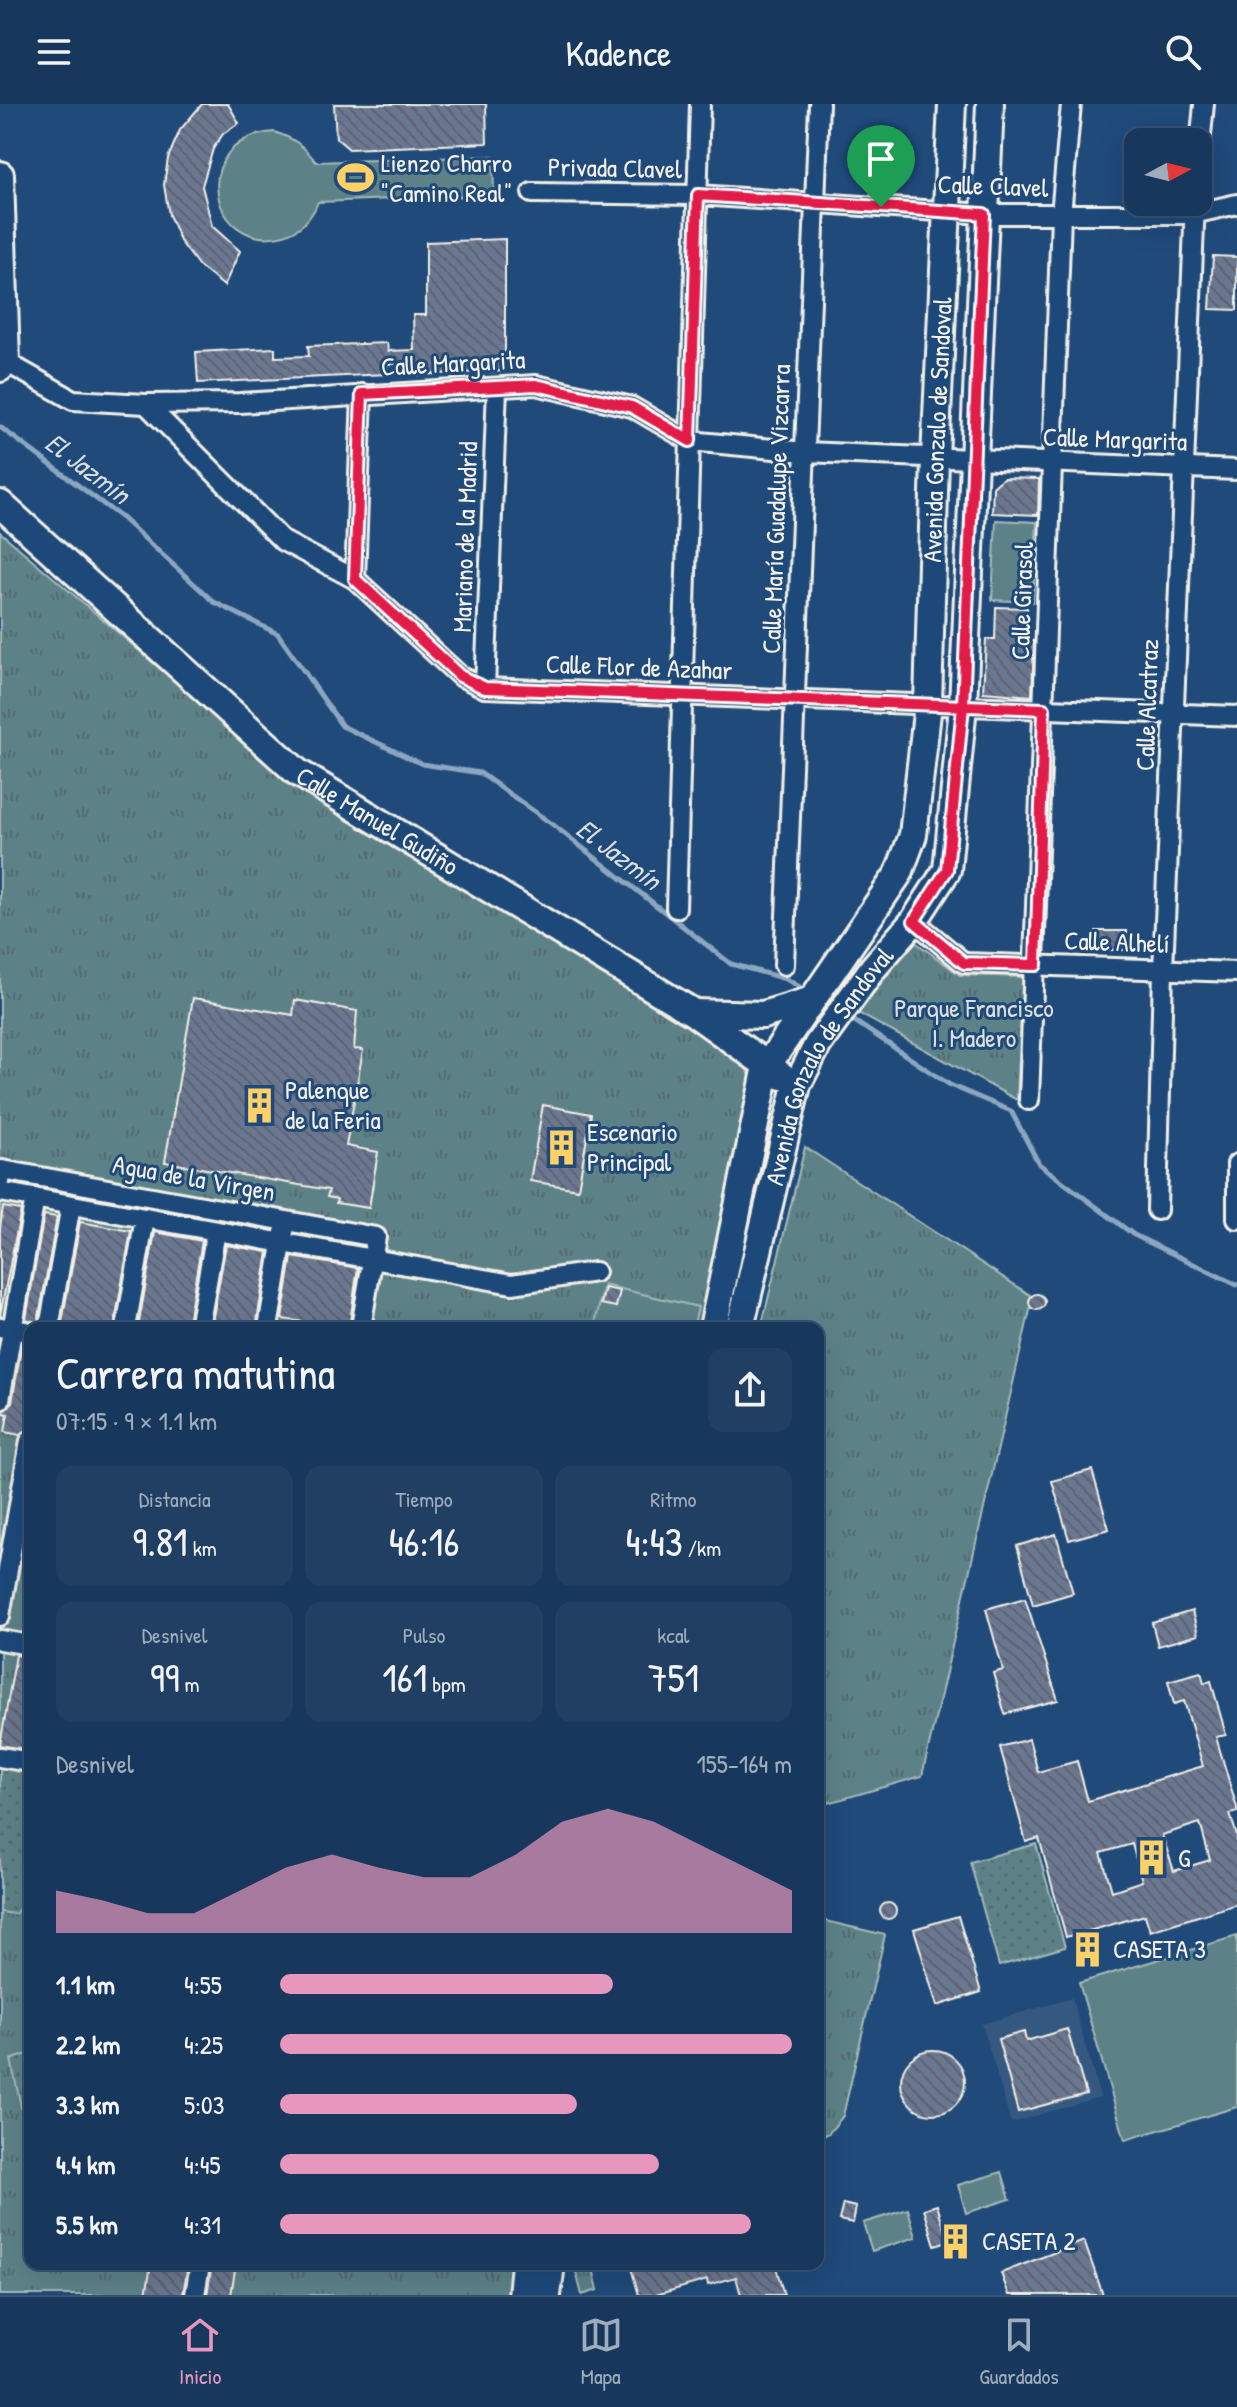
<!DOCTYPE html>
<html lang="es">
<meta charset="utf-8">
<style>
:root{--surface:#17385c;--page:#203f62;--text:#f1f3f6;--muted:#9eacbb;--line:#365272;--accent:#e797bd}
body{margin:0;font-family:"Patrick Hand",sans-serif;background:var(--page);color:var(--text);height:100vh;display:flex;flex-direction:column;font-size:30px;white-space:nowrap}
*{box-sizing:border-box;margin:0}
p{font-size:26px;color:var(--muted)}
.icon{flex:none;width:44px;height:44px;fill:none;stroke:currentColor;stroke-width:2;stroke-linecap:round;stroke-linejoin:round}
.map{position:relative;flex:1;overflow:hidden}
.panel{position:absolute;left:24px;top:1218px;width:800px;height:948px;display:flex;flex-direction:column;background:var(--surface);border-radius:16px;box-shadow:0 8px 32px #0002,0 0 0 2px var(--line)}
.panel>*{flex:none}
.needle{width:52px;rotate:83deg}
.tools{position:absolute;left:1124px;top:24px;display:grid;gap:16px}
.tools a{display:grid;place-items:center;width:88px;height:88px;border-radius:16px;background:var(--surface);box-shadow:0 8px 32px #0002,0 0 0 2px var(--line);font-size:40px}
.pin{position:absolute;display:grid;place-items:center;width:68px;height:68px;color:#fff;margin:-82px -34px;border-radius:50% 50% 50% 0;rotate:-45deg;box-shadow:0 0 8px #0007}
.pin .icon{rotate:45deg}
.round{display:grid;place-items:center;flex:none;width:84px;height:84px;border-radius:16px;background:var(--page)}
.headline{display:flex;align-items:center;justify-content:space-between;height:136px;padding:0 32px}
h1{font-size:44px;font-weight:600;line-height:60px}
.stats{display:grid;grid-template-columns:repeat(3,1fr);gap:12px;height:136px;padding:8px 32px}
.stats div{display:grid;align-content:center;border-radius:16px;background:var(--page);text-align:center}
.stats b{font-size:40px;font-weight:600}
.stats small{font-size:22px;font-weight:400}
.stats p{font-size:22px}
.chart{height:224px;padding:16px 32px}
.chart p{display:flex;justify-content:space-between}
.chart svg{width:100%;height:144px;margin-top:8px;fill:var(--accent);opacity:.7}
ul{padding:0 32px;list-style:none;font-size:26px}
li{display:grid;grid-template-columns:128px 96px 1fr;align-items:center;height:60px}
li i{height:20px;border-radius:10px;background:var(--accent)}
header{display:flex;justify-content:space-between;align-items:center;height:104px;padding:0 32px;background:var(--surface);font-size:36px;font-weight:600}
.menu{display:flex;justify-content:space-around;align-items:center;height:112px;border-top:2px solid var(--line);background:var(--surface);font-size:22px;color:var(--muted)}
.menu a{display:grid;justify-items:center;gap:4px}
.menu .current{color:var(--accent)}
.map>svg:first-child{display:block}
</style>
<header><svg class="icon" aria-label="menu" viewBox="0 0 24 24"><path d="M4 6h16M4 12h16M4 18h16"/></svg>Kadence<svg class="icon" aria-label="search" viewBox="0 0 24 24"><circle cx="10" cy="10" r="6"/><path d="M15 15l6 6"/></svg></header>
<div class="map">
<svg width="1237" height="2191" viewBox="0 0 1237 2191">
<defs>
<pattern id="grass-tufts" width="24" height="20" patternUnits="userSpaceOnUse" patternTransform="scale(2)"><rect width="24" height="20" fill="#5c8288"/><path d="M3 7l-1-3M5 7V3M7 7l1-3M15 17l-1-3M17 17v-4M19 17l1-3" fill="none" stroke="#546b6e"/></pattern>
<pattern id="garden-dots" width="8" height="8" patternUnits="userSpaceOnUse" patternTransform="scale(2)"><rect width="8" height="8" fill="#5c8288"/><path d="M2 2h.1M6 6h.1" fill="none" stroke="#546b6e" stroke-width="1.8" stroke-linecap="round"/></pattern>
<pattern id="building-back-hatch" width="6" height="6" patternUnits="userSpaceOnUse" patternTransform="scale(2)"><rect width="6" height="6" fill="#6b7791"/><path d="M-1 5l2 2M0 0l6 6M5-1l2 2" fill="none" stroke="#5c626f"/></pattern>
</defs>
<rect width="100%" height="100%" fill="#1f4a7a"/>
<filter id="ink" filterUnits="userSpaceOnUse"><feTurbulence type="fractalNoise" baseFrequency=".0125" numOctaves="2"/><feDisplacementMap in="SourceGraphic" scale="16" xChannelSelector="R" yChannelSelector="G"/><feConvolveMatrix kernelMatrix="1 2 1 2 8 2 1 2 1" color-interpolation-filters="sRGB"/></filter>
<g filter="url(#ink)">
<polygon fill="#365881" points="1072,1894 1100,1993 1011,2019 982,1920"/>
<g fill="url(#grass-tufts)" stroke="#a8bab8" stroke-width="2">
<polygon points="0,428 292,677 721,941 743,960 755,979 698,1224 30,1224 30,2160 514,2160 511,2191 0,2191"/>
<polygon points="914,837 960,871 1023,873 1017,996 858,909"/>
<polygon points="805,1043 1033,1193 922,1672 818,1702 818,1224 761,1224"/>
<polygon points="821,1816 885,1831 843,2012 829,2029 818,2035"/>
<polygon points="574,2160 592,2160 598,2186 582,2191"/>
</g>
<g fill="url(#garden-dots)" stroke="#a8bab8" stroke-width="2">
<polygon points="0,1664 30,1670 30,1790 15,1810 0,1808"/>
<polygon points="1036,1740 1065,1843 999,1862 970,1758"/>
<polygon points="30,1949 30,2045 11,1956"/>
</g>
<g fill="#5c8288" stroke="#a8bab8" stroke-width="2">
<path d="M274,28C294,34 304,42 316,58L493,52L494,91L318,98C312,113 301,126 284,131C209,151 186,35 274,28Z"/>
<polygon points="996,416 1037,418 1033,498 992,496"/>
<polygon points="604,1181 698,1203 693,1224 594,1224"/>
<polygon points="1237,1832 1237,2003 1125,2036 1079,1879"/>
<polygon points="1002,2068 1010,2095 966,2109 958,2081"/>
<polygon points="908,2105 916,2133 872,2147 863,2119"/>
</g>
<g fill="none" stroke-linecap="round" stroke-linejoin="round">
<g stroke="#8ca7bf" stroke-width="5">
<polyline points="0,323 122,414 214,498 278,530 342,622 422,660 480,669 552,720 731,860 786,875 808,888"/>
<polyline points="847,912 950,981 1011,1007 1039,1060 1134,1131 1237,1181"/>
</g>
</g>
<g fill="url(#building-back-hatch)" stroke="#f4f1e8" stroke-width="2" fill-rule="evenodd">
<polygon points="202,0 228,0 239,19 223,30 213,45 202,82 212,122 240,147 224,182 199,162 180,137 169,111 164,81 168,54 180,26"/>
<polygon points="334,0 486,0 487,39 349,45 336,34"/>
<polygon points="505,135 505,267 415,271 414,259 387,260 387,270 198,279 196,248 275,244 275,253 309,252 308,242 387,239 388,247 414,246 413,211 426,211 426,138"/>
<polygon points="1213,152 1237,153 1237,206 1210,205"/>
<polygon points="1003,374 1039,375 1038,411 992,409 993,383"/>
<polygon points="996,503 1027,504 1026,536 1034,537 1032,592 983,588 986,535 995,535"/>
<rect x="1096" y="827" width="31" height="19"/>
<polygon points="193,894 293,911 295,896 357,907 354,945 363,946 346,1042 378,1048 369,1104 336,1099 337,1095 327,1093 329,1086 165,1058"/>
<polygon points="543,1001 591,1010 578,1085 530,1077"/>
<polygon points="3,1103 21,1106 0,1211 0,1124"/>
<polygon points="44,1111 57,1113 38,1219 26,1215"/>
<polygon points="80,1118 131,1127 114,1224 61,1224"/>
<polygon points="155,1128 202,1137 187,1224 138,1224"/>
<polygon points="226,1141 268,1148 256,1224 211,1224"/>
<polygon points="292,1153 358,1164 349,1224 282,1215"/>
<polygon points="605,1184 620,1187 616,1203 601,1200"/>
<circle cx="1037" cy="1198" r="8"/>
<polygon points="22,1239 30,1240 30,1311 28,1325 20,1331 5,1328 8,1310 0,1308 12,1299"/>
<polygon points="1092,1366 1109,1425 1069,1436 1052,1377"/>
<polygon points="1056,1430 1073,1489 1033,1501 1017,1442"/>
<polygon points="1025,1494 1058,1596 1005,1610 993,1569 1003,1566 986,1505"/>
<polygon points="1192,1507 1198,1531 1158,1542 1152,1519"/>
<polygon points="16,1551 30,1553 30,1646 0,1641"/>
<path d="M1201,1568L1204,1579L1211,1577L1226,1631L1216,1633L1237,1704V1708L1230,1710L1237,1732V1800L1150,1827L1145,1811L1089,1827L1096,1850L1083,1854L1076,1830L1066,1833L1039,1734L1026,1738L1000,1643L1029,1635L1038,1668L1077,1657L1088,1697L1203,1662L1184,1597L1174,1600L1168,1577ZM1200,1719L1210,1756L1174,1767L1162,1731ZM1132,1740L1142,1777L1112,1787L1101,1749Z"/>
<circle cx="888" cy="1807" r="8"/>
<polygon points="958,1812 981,1888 937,1902 914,1825"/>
<polygon points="1067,1925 1086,1990 1018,2008 998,1935 1024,1928 1026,1937"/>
<circle cx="933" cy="1978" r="32"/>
<polygon points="843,2100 856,2103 853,2119 839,2116"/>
<polygon points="937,2101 947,2133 961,2128 966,2144 952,2148 948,2137 935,2141 924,2105"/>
<polygon points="1084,2137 1103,2191 1009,2191 1001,2169"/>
<polygon points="151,2160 188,2160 183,2191 146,2191"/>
<polygon points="212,2160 236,2160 231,2191 207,2191"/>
<polygon points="637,2160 775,2160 784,2191 741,2191 736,2173 708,2181 707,2176 656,2191 639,2191 631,2164"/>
</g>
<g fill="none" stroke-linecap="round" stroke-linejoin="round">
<defs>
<g id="street">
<polyline points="1198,62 1204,0"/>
<polyline points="532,89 698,91 984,110 1193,110 1237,100"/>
<polyline points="6,258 73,296 146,300 240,299 536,281 632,303 690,337 805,348 1237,366"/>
<polyline points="146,300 283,437 355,475 460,572 485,584 1237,612"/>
<polyline points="355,475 362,290"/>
<polyline points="485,584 497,284"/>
<polyline points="676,804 700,0"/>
<polyline points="914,817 964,859 1237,868"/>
<polyline points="784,861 819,0"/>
<polyline points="1029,996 1061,111 1071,0"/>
<polyline points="1237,1060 1237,1115"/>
<polyline points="0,1078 2,1066 376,1133 361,1224"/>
<polyline points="0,1088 512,1180 595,1168"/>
<polyline points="1157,1106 1163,866 1195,98"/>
<polyline points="0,1223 30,1228"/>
<polyline points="49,1224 71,1101"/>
<polyline points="126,1224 145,1114"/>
<polyline points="199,1224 216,1127"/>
<polyline points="268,1224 284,1128"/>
<polyline points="0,1296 35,1094"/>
<polyline points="0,1512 30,1337"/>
<polyline points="0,1536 30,1541"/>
<polyline points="0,1653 30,1658"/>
<polyline points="195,2191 200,2160"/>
</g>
<g id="secondary">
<polyline points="0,71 6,258 0,264"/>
<path id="s1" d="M0,400L297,668L694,909L782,972"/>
<polyline points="695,909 763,911 809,897"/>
<path id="s2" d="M713,1224L767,962L899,769L913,731L928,600L935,354L952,0"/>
<path id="s3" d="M740,1224L797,981L818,940L873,864L914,817L947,766L963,602L990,0"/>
<polyline points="522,2191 525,2160"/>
<polyline points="547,2191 551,2160"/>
</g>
</defs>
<use href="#street" stroke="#f4f1e8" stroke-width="24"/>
<use href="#secondary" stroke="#f4f1e8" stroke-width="32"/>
<use href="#street" stroke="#1f4a7a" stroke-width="18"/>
<use href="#secondary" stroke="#1f4a7a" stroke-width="26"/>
</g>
</g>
<g fill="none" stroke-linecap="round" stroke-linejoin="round" filter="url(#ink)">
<defs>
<path id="route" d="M881,103L698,91L690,337L632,303L536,281L362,290L355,475L460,572L485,584C671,591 858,598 1044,605L1036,861L964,859L914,817L947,766L963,602L984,110L881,103"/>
</defs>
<use href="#route" stroke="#fff" stroke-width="16"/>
<use href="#route" stroke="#e11d48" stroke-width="10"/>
</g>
<defs>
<symbol id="stadium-bare" viewBox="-9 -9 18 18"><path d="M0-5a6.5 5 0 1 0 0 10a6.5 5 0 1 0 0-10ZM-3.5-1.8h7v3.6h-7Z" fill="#ffd166" stroke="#1f4a7a" stroke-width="2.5" paint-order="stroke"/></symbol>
<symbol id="building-bare" viewBox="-9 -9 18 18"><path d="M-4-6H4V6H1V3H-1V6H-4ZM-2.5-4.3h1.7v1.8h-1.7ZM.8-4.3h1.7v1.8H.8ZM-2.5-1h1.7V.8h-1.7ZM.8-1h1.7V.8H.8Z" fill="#ffd166" stroke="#1f4a7a" stroke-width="2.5" paint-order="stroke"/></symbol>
</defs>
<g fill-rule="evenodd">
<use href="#stadium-bare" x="330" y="48" width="51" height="51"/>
<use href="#building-bare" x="234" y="976" width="51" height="51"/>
<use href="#building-bare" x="536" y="1018" width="51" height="51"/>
<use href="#building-bare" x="1126" y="1728" width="51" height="51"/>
<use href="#building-bare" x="1062" y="1820" width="51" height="51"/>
<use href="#building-bare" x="930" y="2112" width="51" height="51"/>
</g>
<g text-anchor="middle" stroke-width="6" stroke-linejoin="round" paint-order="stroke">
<g font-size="26" fill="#f4f1e8" stroke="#1f4a7a" text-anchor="start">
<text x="381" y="68">Lienzo Charro<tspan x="381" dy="30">"Camino Real"</tspan></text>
<text x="285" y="995">Palenque<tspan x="285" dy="30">de la Feria</tspan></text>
<text x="587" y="1037">Escenario<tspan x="587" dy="30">Principal</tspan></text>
<text x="1178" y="1763">G</text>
<text x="1113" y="1854">CASETA 3</text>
<text x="982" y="2146">CASETA 2</text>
</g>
<g font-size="26" fill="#f4f1e8" stroke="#1f4a7a">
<text transform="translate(615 64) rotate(1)" y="9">Privada Clavel</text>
<text transform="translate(993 82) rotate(2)" y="9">Calle Clavel</text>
<text transform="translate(453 259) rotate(-3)" y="9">Calle Margarita</text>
<text dy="9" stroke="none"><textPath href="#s2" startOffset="948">Avenida Gonzalo de Sandoval</textPath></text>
<text transform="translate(1115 335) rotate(2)" y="9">Calle Margarita</text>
<text transform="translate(776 405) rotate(-88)" y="9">Calle María Guadalupe Vizcarra</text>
<text transform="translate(465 433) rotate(-88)" y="9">Mariano de la Madrid</text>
<text transform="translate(1022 497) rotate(-88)" y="9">Calle Girasol</text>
<text transform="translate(639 563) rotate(2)" y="9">Calle Flor de Azahar</text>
<text transform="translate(1147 601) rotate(-88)" y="9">Calle Alcatraz</text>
<text dy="9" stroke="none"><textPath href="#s1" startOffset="494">Calle Manuel Gudiño</textPath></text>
<text transform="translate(1117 838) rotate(2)" y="9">Calle Alhelí</text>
<text dy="9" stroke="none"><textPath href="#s3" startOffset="280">Avenida Gonzalo de Sandoval</textPath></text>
<text transform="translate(194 1074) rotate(10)" y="9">Agua de la Virgen</text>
</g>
<g font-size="26" fill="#dde0da" stroke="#1f4a7a">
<text x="974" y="913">Parque Francisco<tspan x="974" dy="30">I. Madero</tspan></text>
</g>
<g font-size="28" font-style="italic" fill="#dadede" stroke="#1f4a7a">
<text transform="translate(88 364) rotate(37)" y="10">El Jazmín</text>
<text transform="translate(619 750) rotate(37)" y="10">El Jazmín</text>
</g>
</g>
</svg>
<div class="tools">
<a><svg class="needle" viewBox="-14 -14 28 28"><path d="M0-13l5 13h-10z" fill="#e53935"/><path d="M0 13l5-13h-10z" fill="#9eacbb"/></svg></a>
</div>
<div class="pin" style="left:881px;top:103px;background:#1e9e55"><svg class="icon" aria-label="arrive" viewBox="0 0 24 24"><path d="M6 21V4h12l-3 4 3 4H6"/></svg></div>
<section class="panel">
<div class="headline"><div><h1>Carrera matutina</h1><p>07:15 · 9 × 1.1 km</p></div><a class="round"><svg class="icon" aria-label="share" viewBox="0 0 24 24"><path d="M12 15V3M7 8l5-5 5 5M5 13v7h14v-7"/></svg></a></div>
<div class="stats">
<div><p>Distancia</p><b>9.81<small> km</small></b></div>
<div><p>Tiempo</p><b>46:16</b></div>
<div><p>Ritmo</p><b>4:43<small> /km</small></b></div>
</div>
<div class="stats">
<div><p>Desnivel</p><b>99<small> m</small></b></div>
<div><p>Pulso</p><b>161<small> bpm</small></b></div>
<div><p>kcal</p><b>751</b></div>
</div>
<div class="chart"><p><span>Desnivel</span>155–164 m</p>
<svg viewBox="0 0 160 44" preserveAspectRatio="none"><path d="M0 44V31L10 34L20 38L30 38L40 31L50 24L60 20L70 24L80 27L90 27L100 20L110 10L120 6L130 10L140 17L150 24L160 31V44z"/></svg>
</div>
<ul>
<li><b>1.1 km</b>4:55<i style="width:65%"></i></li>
<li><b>2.2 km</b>4:25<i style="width:100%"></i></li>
<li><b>3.3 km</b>5:03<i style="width:58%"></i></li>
<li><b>4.4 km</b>4:45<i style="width:74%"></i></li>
<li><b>5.5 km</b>4:31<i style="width:92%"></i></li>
</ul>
</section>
</div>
<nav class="menu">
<a class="current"><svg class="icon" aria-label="home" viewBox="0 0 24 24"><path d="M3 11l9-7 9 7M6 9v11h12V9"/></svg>Inicio</a>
<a><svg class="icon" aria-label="map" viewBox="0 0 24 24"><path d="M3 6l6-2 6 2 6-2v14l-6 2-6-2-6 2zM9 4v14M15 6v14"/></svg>Mapa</a>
<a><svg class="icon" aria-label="saved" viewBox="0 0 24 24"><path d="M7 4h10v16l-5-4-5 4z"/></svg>Guardados</a>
</nav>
